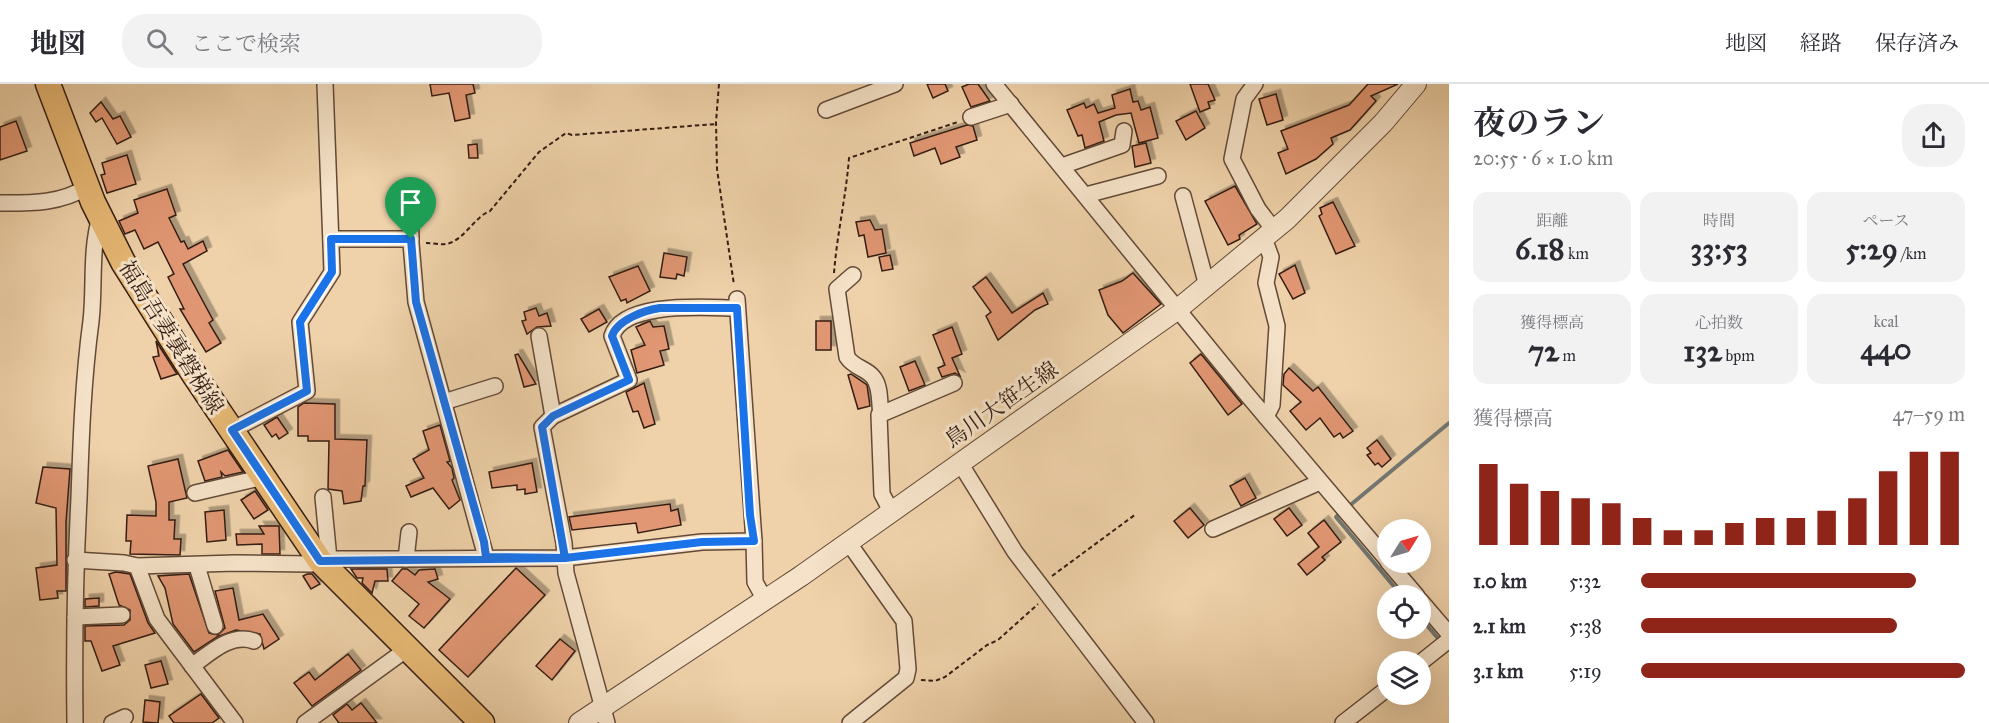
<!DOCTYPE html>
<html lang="ja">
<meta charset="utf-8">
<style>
:root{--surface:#fff;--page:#f2f2f3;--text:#2b2b33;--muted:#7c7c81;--line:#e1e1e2;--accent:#8f2418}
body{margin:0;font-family:"IM FELL Great Primer","Noto Serif JP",serif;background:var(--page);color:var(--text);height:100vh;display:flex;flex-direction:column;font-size:22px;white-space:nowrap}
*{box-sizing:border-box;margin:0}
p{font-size:20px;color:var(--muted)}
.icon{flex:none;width:33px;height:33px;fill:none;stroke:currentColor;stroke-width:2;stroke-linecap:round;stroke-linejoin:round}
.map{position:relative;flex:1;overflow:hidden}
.panel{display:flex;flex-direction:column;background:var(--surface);width:540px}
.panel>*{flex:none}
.needle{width:39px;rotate:53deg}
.controls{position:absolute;left:1377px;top:435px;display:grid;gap:12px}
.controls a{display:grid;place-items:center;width:54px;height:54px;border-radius:50%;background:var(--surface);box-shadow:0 6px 24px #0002;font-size:30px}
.pin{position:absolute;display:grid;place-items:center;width:51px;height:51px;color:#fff;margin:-62px -26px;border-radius:50% 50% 50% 0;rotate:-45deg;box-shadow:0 0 6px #0007}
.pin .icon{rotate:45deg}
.round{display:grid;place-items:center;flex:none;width:63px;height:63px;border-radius:24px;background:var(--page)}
.headline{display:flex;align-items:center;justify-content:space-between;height:102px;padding:0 24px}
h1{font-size:33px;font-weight:700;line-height:45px}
.stats{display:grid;grid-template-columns:repeat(3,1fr);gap:9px;height:102px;padding:6px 24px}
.stats div{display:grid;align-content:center;border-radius:15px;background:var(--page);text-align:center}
.stats b{font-size:30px;font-weight:700}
.stats small{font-size:16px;font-weight:400}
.stats p{font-size:16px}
.chart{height:168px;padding:12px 24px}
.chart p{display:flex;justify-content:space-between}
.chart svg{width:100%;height:108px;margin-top:6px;stroke:var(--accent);stroke-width:6}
ul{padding:0 24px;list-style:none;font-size:20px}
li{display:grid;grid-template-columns:96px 72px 1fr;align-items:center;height:45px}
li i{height:15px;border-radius:8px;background:var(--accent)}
header{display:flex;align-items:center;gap:36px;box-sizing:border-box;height:84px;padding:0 30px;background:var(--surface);border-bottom:2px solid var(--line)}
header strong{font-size:28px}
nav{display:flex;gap:33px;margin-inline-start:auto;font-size:21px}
.search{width:420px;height:54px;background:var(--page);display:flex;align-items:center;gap:15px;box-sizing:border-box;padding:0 21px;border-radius:24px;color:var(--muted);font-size:22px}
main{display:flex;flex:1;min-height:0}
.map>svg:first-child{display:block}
</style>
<header>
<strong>地図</strong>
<div class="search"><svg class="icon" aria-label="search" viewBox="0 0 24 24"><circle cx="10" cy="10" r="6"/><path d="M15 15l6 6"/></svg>ここで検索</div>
<nav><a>地図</a><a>経路</a><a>保存済み</a></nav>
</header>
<main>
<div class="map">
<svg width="1449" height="639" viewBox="0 0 1449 639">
<defs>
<filter id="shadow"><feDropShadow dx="4.5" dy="-4.5" stdDeviation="0" flood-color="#0004"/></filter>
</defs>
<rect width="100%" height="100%" fill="#efd2aa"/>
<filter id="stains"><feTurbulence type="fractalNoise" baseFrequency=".00333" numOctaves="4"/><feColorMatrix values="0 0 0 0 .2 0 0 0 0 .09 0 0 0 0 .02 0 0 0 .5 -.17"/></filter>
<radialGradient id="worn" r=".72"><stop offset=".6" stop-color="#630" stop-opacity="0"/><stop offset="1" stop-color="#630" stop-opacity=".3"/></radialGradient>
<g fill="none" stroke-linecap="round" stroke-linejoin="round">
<g stroke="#737873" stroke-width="4">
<polyline points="1348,423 1449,339"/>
<polyline points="1342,428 1336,433 1402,512"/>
<polyline points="1420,533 1441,558"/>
</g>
</g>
<g fill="#e19773" stroke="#341d12" stroke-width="1.5" filter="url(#shadow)">
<polygon points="430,0 473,0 475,9 466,11 470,34 455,37 449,9 432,12"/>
<polygon points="927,0 945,0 948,7 933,14"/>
<polygon points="969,0 978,0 990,17 971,23 962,3"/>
<polygon points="1190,0 1208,0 1215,16 1208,18 1210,24 1200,28"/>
<polygon points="1368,0 1398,0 1371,12 1376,17 1350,46 1331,54 1333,60 1316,75 1286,90 1278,69 1288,65 1281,47 1349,21"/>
<polygon points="1130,5 1133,18 1138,17 1141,26 1150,23 1158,54 1139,59 1131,29 1116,31 1099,38 1104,57 1085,64 1082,51 1078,52 1067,26 1084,19 1086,24 1094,20 1098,29 1115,24 1112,11"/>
<polygon points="1276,10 1283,36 1267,41 1259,15"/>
<polygon points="101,18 113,35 120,32 131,53 117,60 102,34 96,38 90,29"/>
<polygon points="1196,27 1205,44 1186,56 1176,37"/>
<polygon points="16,37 27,67 0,76 0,43"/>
<polygon points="967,41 973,42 977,56 956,63 960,73 941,80 935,64 914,72 910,59"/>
<polygon points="1146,59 1151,79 1135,83 1132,62"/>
<polygon points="477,60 478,74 469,74 468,61"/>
<polygon points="127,71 136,100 107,109 101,91 105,90 102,79"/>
<polygon points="1235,102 1257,140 1239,151 1240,155 1228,161 1205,117"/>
<polygon points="167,105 176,131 169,134 181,158 184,157 188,165 203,157 207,167 183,180 213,236 209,239 221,259 206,268 180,225 184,225 168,193 174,190 158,158 144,165 135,146 125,150 119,137 138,129 134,116"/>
<polygon points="1333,118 1355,162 1336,170 1319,132 1322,130 1320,124"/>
<polygon points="870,136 875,146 882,145 886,169 868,173 864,151 859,152 856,138"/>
<polygon points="664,169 687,173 684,192 677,190 676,195 660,193"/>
<polygon points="890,171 893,185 882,187 879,173"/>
<polygon points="1295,181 1305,209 1293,215 1279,190"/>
<polygon points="638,182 650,207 627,219 626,215 621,217 609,193"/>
<polygon points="1133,189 1161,220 1123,249 1108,231 1099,206 1122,197"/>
<polygon points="986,193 1012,229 1043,209 1048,220 1035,226 998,256 986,232 991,228 973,203"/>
<polygon points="536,224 539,232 547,229 551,242 537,243 527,250 522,237 526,236 524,228"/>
<polygon points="599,225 607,238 589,248 581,235"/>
<polygon points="650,237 653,243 664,242 669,265 660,267 664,281 637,289 631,266 645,261 636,243"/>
<rect x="816" y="237" width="15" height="29"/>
<polygon points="952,243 962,270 952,274 960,292 955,289 942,293 938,284 945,281 933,251"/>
<polygon points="156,257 177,290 161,295 153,273 159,272"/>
<polygon points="518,270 536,300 524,303 515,271"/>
<polygon points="1201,270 1242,320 1228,331 1190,279"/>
<polygon points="915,277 925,301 909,307 900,283"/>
<polygon points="1289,284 1313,307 1318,303 1353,347 1343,354 1340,349 1334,353 1320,334 1306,346 1290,327 1301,318 1283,301 1284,290"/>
<polygon points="851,290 867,301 870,322 858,325 848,291"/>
<polygon points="644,299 655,340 644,344 638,327 633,328 626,308"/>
<polygon points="304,319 335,320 335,355 367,356 365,402 363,402 361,417 344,420 342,407 328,405 329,357 308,357 308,352 298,352 298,323"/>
<polygon points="277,333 288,349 279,355 276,350 272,353 264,341"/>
<polygon points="440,341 450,377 447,378 452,384 454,394 452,396 460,416 449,425 433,404 411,413 406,402 424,394 413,375 429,366 423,347"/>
<polygon points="1377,356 1391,375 1382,383 1378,379 1375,381 1367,371 1371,369 1367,364"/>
<polygon points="228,366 243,388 225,392 221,388 222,393 205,397 198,377"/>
<polygon points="178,375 187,414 169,418 169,436 175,436 174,455 181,455 180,471 130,470 131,457 126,457 127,431 156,432 156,418 148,382"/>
<polygon points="532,379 537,408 525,410 525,405 517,406 517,401 492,404 489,388"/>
<polygon points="43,383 70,385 66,438 66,507 57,507 58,514 40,516 36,484 57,481 56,424 36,419"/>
<polygon points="1245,394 1256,414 1241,422 1230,402"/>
<polygon points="255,407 268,426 254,435 241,416"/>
<polygon points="670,420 671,427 678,425 681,441 638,449 636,439 572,446 569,433"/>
<polygon points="1190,424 1204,441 1188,454 1174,437"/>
<polygon points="1289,424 1302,441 1287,452 1274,435"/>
<polygon points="224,426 226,456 207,458 205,428"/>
<polygon points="1324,436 1341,458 1322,473 1325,476 1307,491 1298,480 1319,463 1308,449"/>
<polygon points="259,442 279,442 280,470 262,470 262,460 237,461 236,450 264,450"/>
<polygon points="516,484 545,511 468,593 439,566"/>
<polygon points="351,485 387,485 388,497 375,497 372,509 362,499 363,494 357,494"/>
<polygon points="402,485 407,485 415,491 419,486 435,485 438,495 428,498 450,515 424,544 409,532 419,520 392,497"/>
<polygon points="116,488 130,490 148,539 155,549 113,562 120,581 102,587 91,557 85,557 85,542 124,541 130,536 130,526 119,521 109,490"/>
<polygon points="189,490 209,549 218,551 225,544 215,507 233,504 239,536 263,530 279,555 264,565 260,550 236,546 217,553 194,568 173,540 165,504 158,492"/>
<polygon points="307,490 312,490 320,500 311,505 303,492"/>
<polygon points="99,514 99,522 85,523 85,515"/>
<polygon points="560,555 575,567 552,596 536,582"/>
<polygon points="348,570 361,586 312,622 294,599 309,588 315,596"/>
<polygon points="161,577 168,600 151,604 145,581"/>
<polygon points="201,610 219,634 212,639 174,639 169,632"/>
<polygon points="145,616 160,618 158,639 143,638"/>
<polygon points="361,619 377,639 339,639 333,631 347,620 352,626"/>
</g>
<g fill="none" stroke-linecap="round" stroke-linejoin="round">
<defs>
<g id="minor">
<polyline points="994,0 1244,307 1388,477"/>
<polyline points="1255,0 1244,15 1232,75 1258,125 1274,146"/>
<polyline points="826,26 895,0"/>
<polyline points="971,33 1011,20"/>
<polyline points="1062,82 1122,61 1124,47"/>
<polyline points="410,110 411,159 416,218 486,473"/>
<polyline points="1086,111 1158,92"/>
<polyline points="1183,112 1207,202"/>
<path d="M0,119C30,119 60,120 87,103"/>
<polyline points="1264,154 1271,173 1266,199 1277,242 1272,321 1266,333"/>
<polyline points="331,155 411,155"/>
<path d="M853,191L837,205L847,273C854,284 866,284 873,293C881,302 879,319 881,330"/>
<polyline points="737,215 754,457"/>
<polyline points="539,252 553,332"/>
<polyline points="444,318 495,302"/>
<polyline points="232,346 307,307 300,238 332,188 325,0"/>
<polyline points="960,379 1015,468 1146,639"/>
<polyline points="195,409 264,393"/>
<polyline points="323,413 329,475"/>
<polyline points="891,427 882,410 879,331 954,299"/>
<polyline points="1213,445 1320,398"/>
<polyline points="409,448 406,475 565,474 702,458 754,457 755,498 765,516"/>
<polyline points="848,458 904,537 908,585 906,594 850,639"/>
<polyline points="75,476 124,479 137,482 235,479 311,480 329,475 406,475"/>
<polyline points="1388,478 1417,512"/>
<polyline points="137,482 157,535 235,639"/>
<polyline points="197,482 215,542"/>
<polyline points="1420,516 1449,550"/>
<polyline points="75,533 122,531"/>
<polyline points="1420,579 1449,556"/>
<path d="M192,582C209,570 231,548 254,557"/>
<path d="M75,639C74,564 75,490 79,415C81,355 83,297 91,237C95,202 90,168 100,133"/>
<polyline points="112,639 125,633"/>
<polyline points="305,639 407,565"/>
<path d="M607,639L566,489L564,459L542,343L553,332L629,296L612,252C623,216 708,224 737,224"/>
<polyline points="1343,639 1388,604"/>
</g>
<polyline id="tertiary" points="579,639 801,492 1178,225 1287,135 1383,39 1416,0"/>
<polyline id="primary" points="48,0 93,118 123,178 195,292 320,477 482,639"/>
</defs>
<use href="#minor" stroke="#634a38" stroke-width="18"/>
<use href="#tertiary" stroke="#634a38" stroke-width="22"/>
<use href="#primary" stroke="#341d12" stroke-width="27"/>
<g stroke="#341d12" stroke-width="2" stroke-dasharray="4.5 3" stroke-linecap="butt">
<polyline points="719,0 716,38 717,85 734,201"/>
<path d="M426,159C432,159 440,161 446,160C464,157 474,133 490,127L539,68L566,49L572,51L716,40"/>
<path d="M834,189C837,150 846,113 849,74L958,38"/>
<polyline points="1052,492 1136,430"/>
<polyline points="921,596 935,597 945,593 987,561 998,556 1038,520"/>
</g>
<use href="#minor" stroke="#f5e2c8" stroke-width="15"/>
<use href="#tertiary" stroke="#f5e2c8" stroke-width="20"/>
<use href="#primary" stroke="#e8b975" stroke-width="24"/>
</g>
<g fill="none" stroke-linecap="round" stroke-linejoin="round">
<defs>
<path id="route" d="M411,155H331L332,188L300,238L307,307L232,346L320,477L565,474L702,458L754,457L750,431L737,224H660C645,226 617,236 612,252L629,296L553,332L542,343L565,474L486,473L484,458L416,218L411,155"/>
</defs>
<use href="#route" stroke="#fff" stroke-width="12"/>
<use href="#route" stroke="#1a73e8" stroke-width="8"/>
</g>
<g text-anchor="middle" stroke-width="6" stroke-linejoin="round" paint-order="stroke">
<g font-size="22" fill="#341d12" stroke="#f5e2c8">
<text transform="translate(172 253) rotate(58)" y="8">福島吾妻裏磐梯線</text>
<text transform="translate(1001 320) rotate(-35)" y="8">鳥川大笹生線</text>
</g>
</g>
<rect width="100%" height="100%" filter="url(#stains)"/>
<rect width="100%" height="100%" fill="url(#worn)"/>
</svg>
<div class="controls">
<a><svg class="needle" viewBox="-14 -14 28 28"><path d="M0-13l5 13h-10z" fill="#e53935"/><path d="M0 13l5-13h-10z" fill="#7c7c81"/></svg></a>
<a><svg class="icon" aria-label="locate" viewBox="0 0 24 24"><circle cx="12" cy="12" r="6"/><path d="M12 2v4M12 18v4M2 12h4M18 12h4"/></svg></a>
<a><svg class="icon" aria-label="layers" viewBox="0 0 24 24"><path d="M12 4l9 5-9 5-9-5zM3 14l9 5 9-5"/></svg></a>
</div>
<div class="pin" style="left:411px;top:155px;background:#1e9e55"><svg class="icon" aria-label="arrive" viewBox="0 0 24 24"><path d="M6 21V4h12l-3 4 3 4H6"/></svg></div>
</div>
<section class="panel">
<div class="headline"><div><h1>夜のラン</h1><p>20:55 · 6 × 1.0 km</p></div><a class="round"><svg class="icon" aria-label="share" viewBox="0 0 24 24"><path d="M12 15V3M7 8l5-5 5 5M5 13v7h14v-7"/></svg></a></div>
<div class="stats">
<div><p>距離</p><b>6.18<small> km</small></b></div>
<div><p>時間</p><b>33:53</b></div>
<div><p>ペース</p><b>5:29<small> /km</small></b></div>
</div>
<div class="stats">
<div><p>獲得標高</p><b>72<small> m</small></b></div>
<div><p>心拍数</p><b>132<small> bpm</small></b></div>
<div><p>kcal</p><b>440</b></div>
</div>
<div class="chart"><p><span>獲得標高</span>47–59 m</p>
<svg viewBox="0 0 160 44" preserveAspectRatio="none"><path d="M5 44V11M15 44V19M25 44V22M35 44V25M45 44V27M55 44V33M65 44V38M75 44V38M85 44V35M95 44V33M105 44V33M115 44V30M125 44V25M135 44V14M145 44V6M155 44V6"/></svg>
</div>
<ul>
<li><b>1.0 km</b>5:32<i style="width:85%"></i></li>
<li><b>2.1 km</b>5:38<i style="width:79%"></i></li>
<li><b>3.1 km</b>5:19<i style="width:100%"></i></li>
</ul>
</section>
</main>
